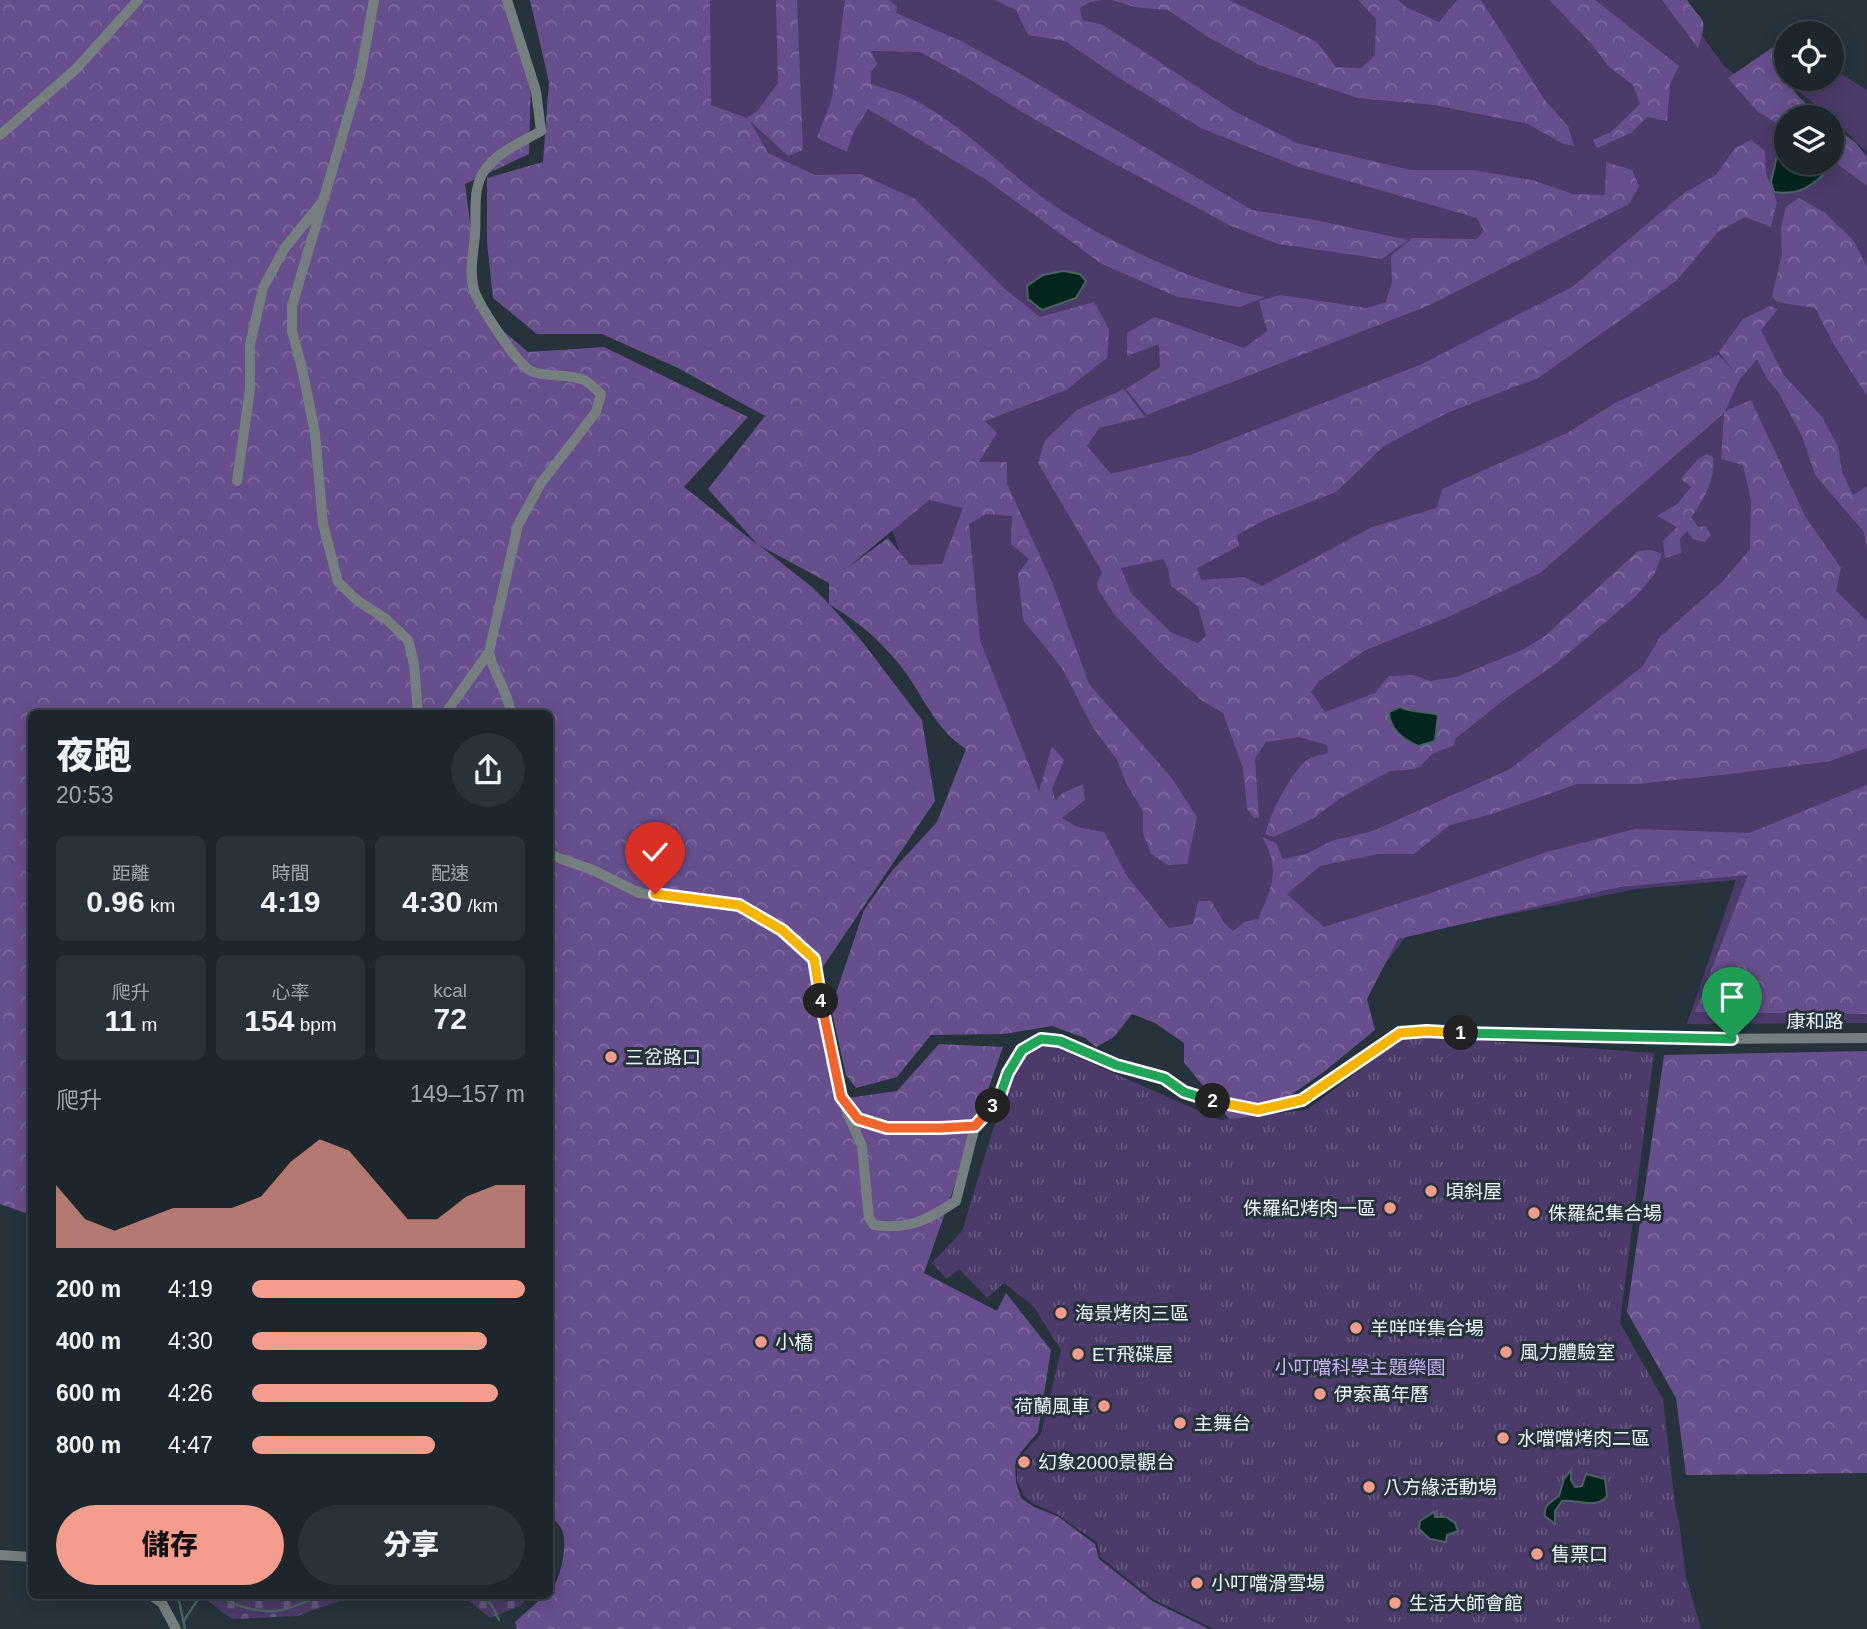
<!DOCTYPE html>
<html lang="zh-TW">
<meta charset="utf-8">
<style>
:root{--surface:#1d262d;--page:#2a3239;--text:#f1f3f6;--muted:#a0a5aa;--line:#3b4349;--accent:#f49d8d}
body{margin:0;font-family:Arial,"Noto Sans TC",sans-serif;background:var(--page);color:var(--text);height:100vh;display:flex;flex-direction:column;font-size:26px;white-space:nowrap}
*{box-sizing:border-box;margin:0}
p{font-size:23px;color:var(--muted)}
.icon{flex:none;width:38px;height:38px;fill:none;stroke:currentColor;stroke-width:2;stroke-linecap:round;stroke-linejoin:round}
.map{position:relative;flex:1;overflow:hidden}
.details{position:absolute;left:28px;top:710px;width:525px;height:889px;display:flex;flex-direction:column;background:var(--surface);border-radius:10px;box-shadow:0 4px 18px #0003,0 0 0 2px var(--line)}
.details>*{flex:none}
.buttons{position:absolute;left:1774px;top:21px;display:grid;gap:14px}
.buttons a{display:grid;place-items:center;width:70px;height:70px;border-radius:50%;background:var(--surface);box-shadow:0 4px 18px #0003,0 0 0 2px var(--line);font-size:35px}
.pin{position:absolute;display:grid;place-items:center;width:60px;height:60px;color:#fff;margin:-72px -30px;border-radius:50% 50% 50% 0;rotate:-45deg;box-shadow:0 0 7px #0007}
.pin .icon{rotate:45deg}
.km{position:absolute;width:35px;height:35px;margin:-18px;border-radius:50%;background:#222;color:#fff;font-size:19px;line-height:35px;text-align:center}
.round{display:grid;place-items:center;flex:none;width:74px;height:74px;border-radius:37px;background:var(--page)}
.summary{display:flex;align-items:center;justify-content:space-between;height:119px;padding:0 28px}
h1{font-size:38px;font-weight:800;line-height:52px}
.figures{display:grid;grid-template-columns:repeat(3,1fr);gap:10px;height:119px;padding:7px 28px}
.figures div{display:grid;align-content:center;border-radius:10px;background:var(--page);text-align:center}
.figures b{font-size:30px;font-weight:800}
.figures small{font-size:19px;font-weight:400}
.figures p{font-size:19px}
.chart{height:196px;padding:14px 28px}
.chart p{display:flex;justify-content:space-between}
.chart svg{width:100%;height:126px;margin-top:7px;fill:var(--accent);opacity:.7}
.action{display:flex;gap:14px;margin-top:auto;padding:14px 28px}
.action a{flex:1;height:80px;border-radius:42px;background:var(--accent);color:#111;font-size:28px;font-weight:800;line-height:80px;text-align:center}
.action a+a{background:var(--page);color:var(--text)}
ul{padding:0 28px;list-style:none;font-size:23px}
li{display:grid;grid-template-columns:112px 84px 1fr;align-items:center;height:52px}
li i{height:18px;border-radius:9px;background:var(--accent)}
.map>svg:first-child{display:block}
</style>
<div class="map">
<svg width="1867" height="1629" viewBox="0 0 1867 1629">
<defs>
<pattern id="forest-crowns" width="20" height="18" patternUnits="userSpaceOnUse" patternTransform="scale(1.75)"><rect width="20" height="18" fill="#674f8d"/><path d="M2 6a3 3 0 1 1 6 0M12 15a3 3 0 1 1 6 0" fill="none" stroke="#7d699e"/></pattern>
<pattern id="cemetery-stones" width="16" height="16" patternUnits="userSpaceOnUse" patternTransform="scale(1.75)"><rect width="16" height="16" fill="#4c3a6a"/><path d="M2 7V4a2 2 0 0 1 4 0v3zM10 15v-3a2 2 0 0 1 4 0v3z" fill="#665780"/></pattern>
<pattern id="park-tufts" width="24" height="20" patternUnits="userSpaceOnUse" patternTransform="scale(1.75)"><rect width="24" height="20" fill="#4c3a6a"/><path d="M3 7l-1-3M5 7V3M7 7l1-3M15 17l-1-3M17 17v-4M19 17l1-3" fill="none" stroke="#665780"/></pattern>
</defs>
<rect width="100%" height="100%" fill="#27333c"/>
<g fill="#4c3a6a">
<polygon points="649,0 1677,0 1724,66 1793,117 1787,117 1787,163 1832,163 1832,148 1867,177 1867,1023 1687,1024 1736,880 1636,889 1407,935 1364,992 1154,931 1001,791 917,607 888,517"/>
<polygon points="1832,65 1838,72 1867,90 1867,153 1832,117 1799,92 1806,79 1832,79"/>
</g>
<g fill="url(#forest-crowns)" fill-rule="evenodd">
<path d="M0,0H510L531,79L529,154L465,184L482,313L528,352L604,347L748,417L684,487L758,545L708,489L765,416L678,368L602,334H537L493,298L487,242V178L543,162L549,82L530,0H710L711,105L747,118L758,110L778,83L776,0H797L803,150L788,156L750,121L768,153L815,175L861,174L915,199L1005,289L1040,317L1094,302L1109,329L1107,358L1066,390L985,421L997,433L979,462H1007V484L1052,582L1089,684L1171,777L1197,817L1187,864L1168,865L1151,854L1143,833V811L1127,785L1117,760L1092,726L1062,668L1023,620L1018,574L1029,559L1011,544L1012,516L986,514L969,524L980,640L1039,791L1052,746L1064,760L1052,789L1055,800L1063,793L1083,784L1085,800L1062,818L1077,827L1104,832L1127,876L1169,928L1193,924L1198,901H1211L1225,924L1233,931L1244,922L1258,919C1272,888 1281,869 1262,837L1276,843L1283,859L1306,854L1331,841L1373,831L1510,769L1642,667L1660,637L1722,582L1750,549L1751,501L1743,465L1721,459L1724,413L1540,573L1453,615L1366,650L1319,681L1311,692L1325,712L1375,693L1389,676L1413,675L1430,681L1457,677L1524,649L1545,636L1638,551L1652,550L1662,554L1654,575L1635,597L1557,663L1509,696L1456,738L1453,746L1432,754L1420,767L1407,770L1390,771L1339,799L1314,818L1274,837L1265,834C1270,815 1291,772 1307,760C1312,756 1322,755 1328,753L1327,745L1299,737L1266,742L1255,758L1259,818H1254L1247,809L1243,768L1223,713L1201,700L1160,662L1114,614L1098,589L1097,584L1102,572L1038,463L1045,440L1077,410L1124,389L1145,417L1099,428L1087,446L1111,474L1193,454L1422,364L1572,287L1684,193L1716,175L1735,148L1751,140L1765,151L1766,173L1777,202L1771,227L1745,217L1718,232L1676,281L1538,378L1447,413L1384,446L1336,492L1267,519L1237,535L1239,546L1197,568L1201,580L1244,577L1262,586L1372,527L1437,508L1442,489L1567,433L1615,403L1718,355L1734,371L1719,352L1743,319L1770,306L1778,309L1761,330L1783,374L1822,417L1838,446L1842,472L1853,495L1867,486V551L1864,532L1815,475L1802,436L1777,390L1767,379L1757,359L1740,379L1725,411L1751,400L1805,516L1841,568L1836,591L1867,621V748L1830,761L1739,773L1638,784H1577L1492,814L1450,825L1414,854H1378L1320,866L1287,894L1324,927L1425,895L1547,852L1635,829L1749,833L1867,785V1014L1695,1012L1748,875L1619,887L1398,939L1367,999L1375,1030L1325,1071L1277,1105L1233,1124L1184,1062V1043L1155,1023L1132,1014L1114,1037L1096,1047L1085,1038L1052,1026L1004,1034L931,1035L897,1077L856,1088L846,1075L831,1008L864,910L891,872L937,822L966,749C934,729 922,692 899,664C876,636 859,623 829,604V583L759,545L812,587L829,604L861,640L922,720L935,801L814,980L830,1058L848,1098L897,1091L939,1044L1003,1047L924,1273L997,1311L1006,1293L1051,1350L1038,1432L1021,1452L1015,1465L1016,1482L1021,1498L1034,1507L1057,1516L1095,1544L1099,1559L1152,1601L1209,1629H517L515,1622L544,1596H550V1591C561,1581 569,1541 561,1528C558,1523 553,1519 550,1515V1450L553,1435L550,1431V714H32L31,1215L0,1204ZM929,500L963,508L942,564L910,565L888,538L846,569ZM1163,559L1168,568L1171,586L1198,606L1206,636L1198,643L1172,633L1131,593L1121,568Z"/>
<path d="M845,0H889L897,6L896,13L961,41L1012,69L1252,210L1315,220L1408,240L1382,259L1278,244L1231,226L1093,152L1027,115L966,77L920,52L871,51L877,64L871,72V84C882,88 895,91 906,96C956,119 995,161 1038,194C1093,236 1196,285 1265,297L1240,307L1175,296L1102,264L985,179L868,109L853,133L847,152L817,138L832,98Z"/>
<polygon points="995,0 1104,0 1090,2 1080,8 1082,20 1103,25 1234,111 1297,143 1410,170 1472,170 1532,180 1573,194 1605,195 1606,162 1632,170 1639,186 1629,204 1430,305 1147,415 1126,389 1160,367 1159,344 1127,356 1127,333 1155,317 1244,348 1267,331 1259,301 1280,295 1367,308 1386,302 1392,282 1391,256 1412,238 1477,239 1484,231 1477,218 1296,166 1201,128 1119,78 1065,41 1028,35 1016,10"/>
<polygon points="1112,0 1229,0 1317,42 1336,67 1361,68 1375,55 1376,19 1358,0 1398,0 1406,7 1439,22 1457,0 1481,0 1544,99 1568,126 1574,146 1561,143 1528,124 1434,105 1358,98 1259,65 1208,37 1168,10 1135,7"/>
<polygon points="1549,0 1595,0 1679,66 1670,84 1667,121 1647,117 1631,133 1597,148 1593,140 1611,132 1640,104 1633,85 1609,67 1591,43"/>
<path d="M1662,0H1687C1703,25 1709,14 1698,48Z"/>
<polygon points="1782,41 1787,43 1787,61 1783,76 1798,96 1821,117 1787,117 1787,129 1758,112 1728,78"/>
<polygon points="1832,125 1856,143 1867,157 1867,186 1832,160"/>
<polygon points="1799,198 1824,212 1853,240 1867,267 1867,396 1834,345 1815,308 1777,302 1772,296 1782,254 1781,227 1786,207"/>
<path d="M1707,454L1713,457C1716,478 1703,502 1691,517L1698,527L1706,526L1711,535L1705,542L1693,539L1687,531L1680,539L1681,553L1665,558L1663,541L1677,527L1657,516L1677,504L1691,487L1681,479L1698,459Z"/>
<polygon points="1867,1051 1867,1473 1686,1475 1676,1398 1627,1312 1664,1055"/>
</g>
<g fill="url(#cemetery-stones)">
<polygon points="205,1596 353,1596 297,1616 232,1619 208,1601"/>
<polygon points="463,1596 530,1596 520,1606 490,1618"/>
</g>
<polygon fill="url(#park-tufts)" points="1405,1035 1654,1053 1620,1323 1663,1399 1675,1505 1679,1522 1686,1577 1701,1629 1214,1629 1153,1599 1100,1557 1097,1542 1057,1514 1034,1504 1024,1496 1017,1480 1017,1466 1022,1455 1041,1434 1061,1350 1034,1307 1004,1283 987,1298 959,1269 947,1279 932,1263 962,1231 989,1142 1020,1055 1045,1043 1220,1120 1307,1110"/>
<g fill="#04251f" stroke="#4a6361" stroke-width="2">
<path d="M1787,141V163L1824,164L1823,175C1808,189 1796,195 1774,192L1771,182L1779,147Z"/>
<polygon points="1063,271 1080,274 1086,281 1076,298 1042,310 1028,299 1027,286 1043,275"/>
<path d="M1400,707C1412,713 1425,711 1438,715L1435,741L1418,746C1403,739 1390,730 1389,712Z"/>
<path d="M1571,1470V1480L1575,1487L1582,1486L1586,1474L1605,1479L1607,1496C1596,1510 1578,1499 1562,1501L1555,1511V1524L1545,1516C1543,1505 1551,1502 1559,1496L1564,1479Z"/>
<polygon points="1434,1512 1435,1517 1446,1517 1455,1523 1458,1531 1447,1535 1446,1542 1430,1539 1419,1529 1420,1521"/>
</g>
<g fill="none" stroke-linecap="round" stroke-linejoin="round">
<g stroke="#4a6361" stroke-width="2.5">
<polyline points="178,1596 185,1629"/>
<path d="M221,1596C230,1603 237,1605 247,1608C278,1616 291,1608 319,1596"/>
<polyline points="480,1596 491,1604 499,1620"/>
<polyline points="183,1622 198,1599 205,1596"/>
</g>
<g stroke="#767f80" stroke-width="10">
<polyline points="374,0 360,76 292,306 292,331 302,368 315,433 323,524 338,582 358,601 386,619 408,640 414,664 418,714"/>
<polyline points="0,135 76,69 138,0"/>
<polyline points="237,481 250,389 250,345 263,288 284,249 324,200"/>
<path d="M489,652C493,674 509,693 511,714"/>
<path d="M445,714L489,652L518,525L541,483L596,412L601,394C596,390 590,383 584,380C568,373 547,378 531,371C517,364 477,303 473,287C469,269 474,252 475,234C477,211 471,187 487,167C500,151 524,141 541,131L536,91L507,0"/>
<polyline points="550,855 593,870 639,893 739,905 782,930 814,959 841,1097 858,1119 887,1128 940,1128 975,1126 988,1113 1001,1093 1008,1073 1022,1050 1041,1039 1060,1041 1116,1065 1164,1078 1184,1092 1211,1101 1258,1110 1302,1100 1400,1033 1427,1030 1479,1034 1677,1039 1867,1038"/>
<path d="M846,1110L862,1146L869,1218L874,1225C908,1230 928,1220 956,1201L975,1126"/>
<polyline points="0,1555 32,1557"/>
<polyline points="152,1596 162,1603 176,1629"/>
</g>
</g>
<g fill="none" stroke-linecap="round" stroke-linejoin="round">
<defs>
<polyline id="split-1" points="1461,1033 1732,1039"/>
<polyline id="split-2" points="1213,1101 1258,1110 1302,1100 1400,1033 1427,1031 1461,1033"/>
<polyline id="split-3" points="993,1106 1001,1093 1008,1073 1022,1050 1041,1039 1060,1041 1116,1065 1164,1078 1184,1092 1213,1101"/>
<polyline id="split-4" points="821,1001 841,1097 858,1119 887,1128 940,1128 975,1126 993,1106"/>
<polyline id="split-5" points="655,894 739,905 782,930 814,959 821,1001"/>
</defs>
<use href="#split-1" stroke="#fff" stroke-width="14"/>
<use href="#split-2" stroke="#fff" stroke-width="14"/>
<use href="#split-3" stroke="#fff" stroke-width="14"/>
<use href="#split-4" stroke="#fff" stroke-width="14"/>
<use href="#split-5" stroke="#fff" stroke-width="14"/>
<use href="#split-1" stroke="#22a559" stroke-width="9"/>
<use href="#split-2" stroke="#f5b400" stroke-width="9"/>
<use href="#split-3" stroke="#22a559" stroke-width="9"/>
<use href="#split-4" stroke="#f0652b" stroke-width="9"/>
<use href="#split-5" stroke="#f5b400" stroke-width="9"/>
</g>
<g fill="#f49d8d" stroke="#27333c" stroke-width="2.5">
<circle cx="611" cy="1057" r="7"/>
<circle cx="1431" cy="1191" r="7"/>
<circle cx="1390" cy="1208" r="7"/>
<circle cx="1534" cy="1213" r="7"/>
<circle cx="1061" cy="1313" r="7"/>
<circle cx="1356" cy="1328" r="7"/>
<circle cx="761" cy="1342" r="7"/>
<circle cx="1506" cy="1352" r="7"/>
<circle cx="1078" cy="1354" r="7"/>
<circle cx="1320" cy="1394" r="7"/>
<circle cx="1104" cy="1406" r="7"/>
<circle cx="1180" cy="1423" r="7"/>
<circle cx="1503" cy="1438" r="7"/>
<circle cx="1024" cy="1462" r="7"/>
<circle cx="1369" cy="1487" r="7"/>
<circle cx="1537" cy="1554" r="7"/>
<circle cx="1197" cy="1583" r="7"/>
<circle cx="1395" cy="1603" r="7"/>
</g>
<g text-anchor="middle" stroke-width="6" stroke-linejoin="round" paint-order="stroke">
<g font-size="19" fill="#edf5fb" stroke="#27333c">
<text x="1815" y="1028">康和路</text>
</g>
<g font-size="19" fill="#edf5fb" stroke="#27333c" text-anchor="start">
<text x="625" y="1064">三岔路口</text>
<text x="1445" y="1198">頃斜屋</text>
<text x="1376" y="1215" text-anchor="end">侏羅紀烤肉一區</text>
<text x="1548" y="1220">侏羅紀集合場</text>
<text x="1075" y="1320">海景烤肉三區</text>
<text x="1370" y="1335">羊咩咩集合場</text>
<text x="775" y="1349">小橋</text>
<text x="1520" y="1359">風力體驗室</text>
<text x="1092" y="1361">ET飛碟屋</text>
<text x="1334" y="1401">伊索萬年曆</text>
<text x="1090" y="1413" text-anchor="end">荷蘭風車</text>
<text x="1194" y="1430">主舞台</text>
<text x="1517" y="1445">水噹噹烤肉二區</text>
<text x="1038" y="1469">幻象2000景觀台</text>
<text x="1383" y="1494">八方緣活動場</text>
<text x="1551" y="1561">售票口</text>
<text x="1211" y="1590">小叮噹滑雪場</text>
<text x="1409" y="1610">生活大師會館</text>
</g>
<g font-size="19" fill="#c9b0f8" stroke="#27333c">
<text x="1360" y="1374">小叮噹科學主題樂園</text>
</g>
</g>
</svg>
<div class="buttons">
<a><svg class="icon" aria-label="locate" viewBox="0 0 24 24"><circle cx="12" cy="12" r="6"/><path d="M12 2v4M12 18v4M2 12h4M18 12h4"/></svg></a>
<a><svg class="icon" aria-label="layers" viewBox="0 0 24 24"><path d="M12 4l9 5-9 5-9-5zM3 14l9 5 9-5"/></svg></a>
</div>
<div class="pin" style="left:1732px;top:1039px;background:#1e9e55"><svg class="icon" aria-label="arrive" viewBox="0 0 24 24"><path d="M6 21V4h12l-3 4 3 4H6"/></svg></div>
<div class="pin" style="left:655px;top:894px;background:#d93025"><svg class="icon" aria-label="check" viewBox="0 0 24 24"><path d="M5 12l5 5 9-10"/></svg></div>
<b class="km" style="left:1461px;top:1033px">1</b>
<b class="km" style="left:1213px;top:1101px">2</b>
<b class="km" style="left:993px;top:1106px">3</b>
<b class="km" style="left:821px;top:1001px">4</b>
<section class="details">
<div class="summary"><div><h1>夜跑</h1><p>20:53</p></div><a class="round"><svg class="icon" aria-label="share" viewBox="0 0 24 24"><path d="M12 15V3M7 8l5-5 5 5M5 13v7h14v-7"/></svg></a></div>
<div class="figures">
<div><p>距離</p><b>0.96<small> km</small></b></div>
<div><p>時間</p><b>4:19</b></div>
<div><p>配速</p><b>4:30<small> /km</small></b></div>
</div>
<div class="figures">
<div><p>爬升</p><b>11<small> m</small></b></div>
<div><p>心率</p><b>154<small> bpm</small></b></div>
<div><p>kcal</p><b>72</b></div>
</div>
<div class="chart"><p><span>爬升</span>149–157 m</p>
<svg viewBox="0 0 160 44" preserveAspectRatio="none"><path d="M0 44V22L10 34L20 38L30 34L40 30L50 30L60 30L70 26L80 14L90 6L100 10L110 22L120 34L130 34L140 26L150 22L160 22V44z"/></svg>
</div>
<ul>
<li><b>200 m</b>4:19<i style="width:100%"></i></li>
<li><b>400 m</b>4:30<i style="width:86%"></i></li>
<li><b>600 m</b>4:26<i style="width:90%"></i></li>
<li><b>800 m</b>4:47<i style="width:67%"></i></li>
</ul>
<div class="action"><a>儲存</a><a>分享</a></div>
</section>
</div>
